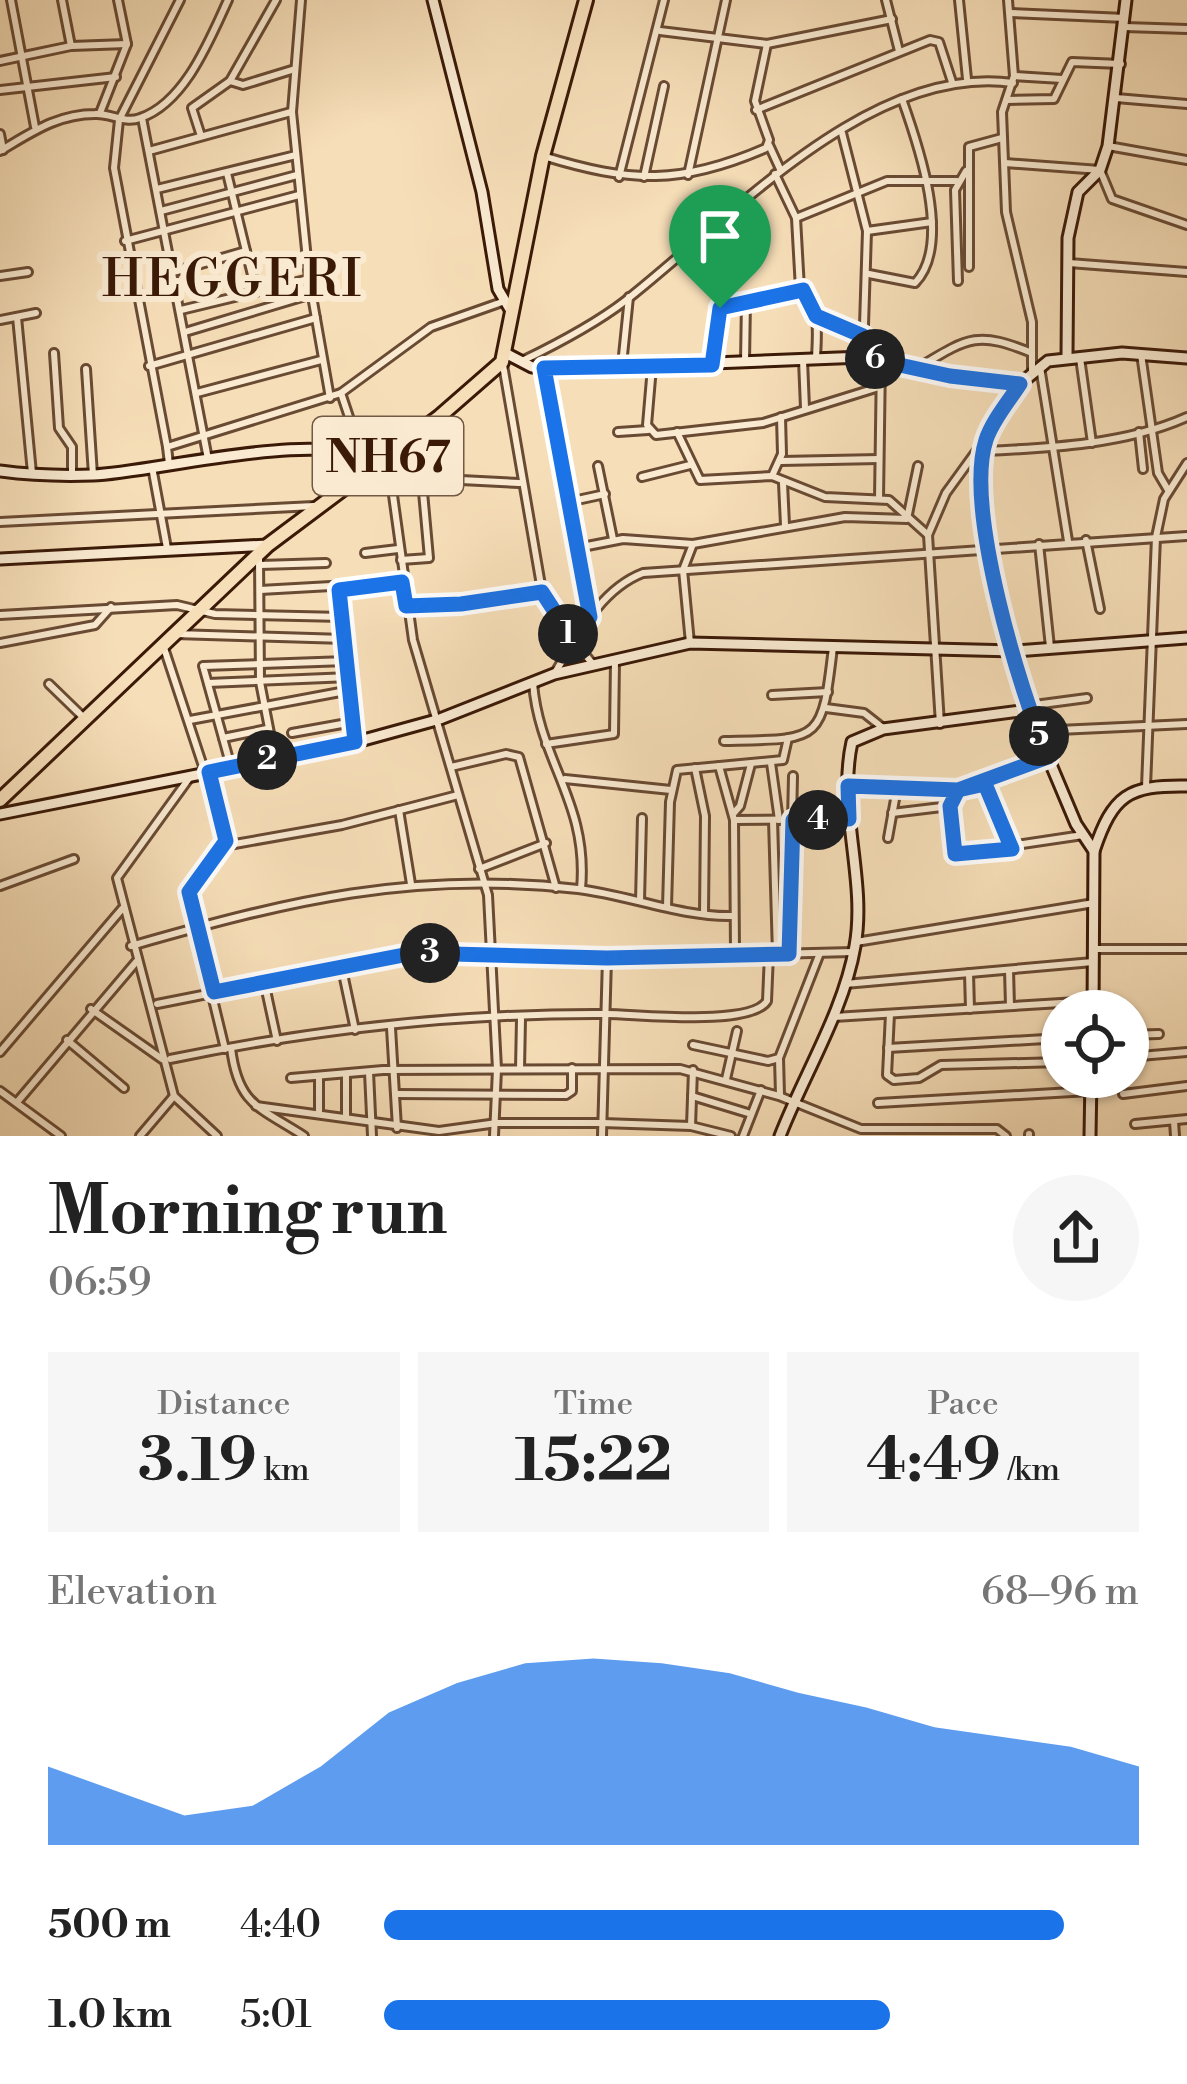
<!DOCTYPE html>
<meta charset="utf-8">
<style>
:root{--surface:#fff;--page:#f6f6f6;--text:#222;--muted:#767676;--accent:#1a73e8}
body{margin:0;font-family:"Libre Bodoni",serif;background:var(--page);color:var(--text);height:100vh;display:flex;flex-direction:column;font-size:45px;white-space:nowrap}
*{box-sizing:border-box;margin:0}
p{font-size:39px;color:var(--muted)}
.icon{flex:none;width:66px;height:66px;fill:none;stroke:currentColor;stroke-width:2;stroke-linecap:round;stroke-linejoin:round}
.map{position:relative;height:1136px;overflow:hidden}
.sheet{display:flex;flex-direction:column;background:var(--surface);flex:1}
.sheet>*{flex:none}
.fabs{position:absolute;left:1041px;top:990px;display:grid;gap:24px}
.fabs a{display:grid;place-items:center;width:108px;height:108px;border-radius:50%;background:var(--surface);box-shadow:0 3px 9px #0004;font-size:60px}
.pin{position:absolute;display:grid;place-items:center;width:102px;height:102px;color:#fff;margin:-123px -51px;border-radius:50% 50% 50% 0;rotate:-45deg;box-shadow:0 0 12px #0007}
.pin .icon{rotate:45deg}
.km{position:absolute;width:60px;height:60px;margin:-30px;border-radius:50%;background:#222;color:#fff;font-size:33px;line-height:60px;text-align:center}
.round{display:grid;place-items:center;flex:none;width:126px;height:126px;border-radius:63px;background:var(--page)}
.head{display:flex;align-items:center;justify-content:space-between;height:204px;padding:0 48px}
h1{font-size:66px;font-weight:700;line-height:90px}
.metrics{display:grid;grid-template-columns:repeat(3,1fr);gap:18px;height:204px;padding:12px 48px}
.metrics div{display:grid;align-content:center;border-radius:0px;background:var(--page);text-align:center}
.metrics b{font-size:60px;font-weight:700}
.metrics small{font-size:33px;font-weight:400}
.metrics p{font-size:33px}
.chart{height:336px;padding:24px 48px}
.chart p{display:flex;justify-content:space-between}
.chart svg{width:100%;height:216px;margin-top:12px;fill:var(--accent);opacity:.7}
ul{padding:0 48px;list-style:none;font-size:39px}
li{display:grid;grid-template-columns:192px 144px 1fr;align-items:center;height:90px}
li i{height:30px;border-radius:15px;background:var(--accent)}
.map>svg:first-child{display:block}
</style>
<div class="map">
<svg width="1187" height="1136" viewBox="0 0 1187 1136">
<rect width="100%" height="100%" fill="#f6deb8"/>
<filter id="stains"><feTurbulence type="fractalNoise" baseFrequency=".00167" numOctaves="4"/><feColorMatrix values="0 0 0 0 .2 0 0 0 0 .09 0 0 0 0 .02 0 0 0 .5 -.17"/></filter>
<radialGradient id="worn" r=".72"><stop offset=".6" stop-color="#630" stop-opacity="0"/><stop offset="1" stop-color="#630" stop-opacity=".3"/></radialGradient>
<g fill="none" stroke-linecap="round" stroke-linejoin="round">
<defs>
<g id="street">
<polyline points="11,0 35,127"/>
<polyline points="62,0 71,46"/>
<polyline points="301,0 292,112 309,279 330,398"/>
<polyline points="886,0 899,51"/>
<polyline points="959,0 967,79"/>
<polyline points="1008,0 1014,76 1002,112 1006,212 1032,322 1032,371"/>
<polyline points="1010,13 1125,18"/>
<polyline points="1125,27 1187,29"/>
<polyline points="660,31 767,44 892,19"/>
<polyline points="0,61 71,46 127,44"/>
<polyline points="1014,76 1062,79"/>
<polyline points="230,81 243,85 295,69"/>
<polyline points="0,90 116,77"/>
<polyline points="1116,98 1187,104"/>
<polyline points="1007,100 1054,99 1072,62 1121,64"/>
<polyline points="756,110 930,40 939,42 952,82"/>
<polyline points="100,113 127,44 118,0"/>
<polyline points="142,118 208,459"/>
<polyline points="842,133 867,231 863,357"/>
<polyline points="0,134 3,150"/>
<polyline points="201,136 192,108 230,81 276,0"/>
<polyline points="769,145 780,169"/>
<polyline points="1108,146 1187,160"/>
<path d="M0,151C31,133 57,114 95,114C111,113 124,124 140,118C185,103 210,39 228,0"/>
<polyline points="149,151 291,112"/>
<path d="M543,156C631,183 681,185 766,148L769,140L755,101L767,44"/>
<polyline points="1005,163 1100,170 1112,199 1187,225"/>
<polyline points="227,173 246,251"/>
<polyline points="775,174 796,218 800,289"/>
<polyline points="688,175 726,0"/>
<polyline points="619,177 664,0"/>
<polyline points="644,177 664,86"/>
<polyline points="157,189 296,155"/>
<polyline points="161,211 297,175"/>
<polyline points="796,218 887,181 957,181"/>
<polyline points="867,231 932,222"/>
<polyline points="125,241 299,195"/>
<polyline points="1069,263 1187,272"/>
<polyline points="969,267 969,147 1002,138"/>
<polyline points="173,272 246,251 256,291"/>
<path d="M869,274L915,283C953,244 918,144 902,99"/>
<polyline points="0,276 28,272"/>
<polyline points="958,281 955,190 966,171"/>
<polyline points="181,310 309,279"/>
<polyline points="17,317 32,473"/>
<polyline points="816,317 862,335"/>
<polyline points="0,320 36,313"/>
<polyline points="185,332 312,294"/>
<polyline points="54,353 59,428 72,447 72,474"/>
<polyline points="1141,354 1158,473 1168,490"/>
<polyline points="1080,358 1092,443"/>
<polyline points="803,360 805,408"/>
<path d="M522,361C557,344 594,325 625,301C729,220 869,63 1013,83"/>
<path d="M713,362L723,305L800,289C821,304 817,335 816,358"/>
<polyline points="745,362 746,300"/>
<polyline points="503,365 542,591 556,620 592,663"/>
<polyline points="622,365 629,297"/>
<polyline points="149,366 316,318"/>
<path d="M921,366C969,337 978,331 1032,353"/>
<polyline points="652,367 647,425 656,435 763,423 879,387"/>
<polyline points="1040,367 1068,541"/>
<polyline points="544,368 590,617"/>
<polyline points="86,369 93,475"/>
<polyline points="197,393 321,360"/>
<polyline points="341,393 361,453"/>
<polyline points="618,432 648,430"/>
<polyline points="677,432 700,480 772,476 825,497 889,500 928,535"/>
<polyline points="1139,432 1143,469"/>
<polyline points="167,447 114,168 119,120 180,0"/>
<path d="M984,451C1052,448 1127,444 1187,417"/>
<polyline points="388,459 413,640 488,895 497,1069 494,1136"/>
<polyline points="781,461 879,459"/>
<polyline points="169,464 167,447 341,393 431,327 502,302"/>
<polyline points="598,466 613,539"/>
<polyline points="152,467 167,548"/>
<polyline points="772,476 782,454 781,417"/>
<polyline points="642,477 690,465"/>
<polyline points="461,480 519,483"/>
<polyline points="783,483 785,525"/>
<polyline points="879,499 881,360"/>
<polyline points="568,502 605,494"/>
<polyline points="0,522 314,506"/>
<polyline points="1086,540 1100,609"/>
<polyline points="1039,544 1050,647"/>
<polyline points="577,548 623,539 693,544 845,517 907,519 918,466"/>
<polyline points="365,553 398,549"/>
<polyline points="259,558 260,682 275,759"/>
<polyline points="401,560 429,558 418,437"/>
<polyline points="260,565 326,563"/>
<polyline points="339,589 355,741"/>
<polyline points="260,590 402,582"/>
<polyline points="407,606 461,605 542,591"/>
<polyline points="0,615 177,605 215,614 343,617"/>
<polyline points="175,634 345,639"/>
<polyline points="0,643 95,625 111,607"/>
<polyline points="690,643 683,570 693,544"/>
<polyline points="163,645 229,845 342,825 458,795"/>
<path d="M556,671C578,635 601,589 643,573L1187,536"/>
<polyline points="208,683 350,677"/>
<path d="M533,683C539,761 589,803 581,889"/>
<polyline points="49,684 85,719"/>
<polyline points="772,695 828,692"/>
<polyline points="1027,706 1087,698"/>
<polyline points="826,708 864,713 883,728"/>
<polyline points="190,720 351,690"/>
<polyline points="940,724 928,535 946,493 983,442"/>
<polyline points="1037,731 1187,724"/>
<polyline points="292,733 353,722"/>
<polyline points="223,738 267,729"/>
<path d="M724,741C820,739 822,744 833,647"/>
<polyline points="546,744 614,734 615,661"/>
<polyline points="771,763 779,820"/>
<polyline points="719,766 734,820 735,952"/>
<polyline points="231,767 203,666 347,661"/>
<polyline points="451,767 506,754 519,757 556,888"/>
<polyline points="695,768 705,816 704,913"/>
<polyline points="190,777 117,878 174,1096 217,1136"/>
<polyline points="565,779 671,790"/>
<polyline points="985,784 1012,847"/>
<polyline points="848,786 964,789 1048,757"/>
<polyline points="1146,787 1156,537 1164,499 1187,463"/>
<polyline points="950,806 955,854 1083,835"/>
<polyline points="399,810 411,884"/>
<polyline points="892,813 950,806 958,789"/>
<polyline points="733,814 740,806 751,764"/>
<polyline points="734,820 849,819"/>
<polyline points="773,820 777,954"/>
<polyline points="888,838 897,788"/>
<polyline points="479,869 546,843"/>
<polyline points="0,886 74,859"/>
<polyline points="640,901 642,818"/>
<polyline points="667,907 670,802 677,770 783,760 788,738"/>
<polyline points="856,942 1094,903"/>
<path d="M131,946C288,901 413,870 578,889C629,895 680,917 732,916"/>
<polyline points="1097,949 1187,949"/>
<polyline points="789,954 793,776"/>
<polyline points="341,964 355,1030"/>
<polyline points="1009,970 1010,1006"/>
<polyline points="969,973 970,1009"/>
<polyline points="264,981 277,1041"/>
<polyline points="845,984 1093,962"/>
<polyline points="157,1004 414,953 607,958 853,952"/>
<polyline points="91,1009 162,1059"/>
<polyline points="890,1014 887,1075 894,1080 919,1078 941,1065 1062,1062"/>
<polyline points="834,1017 1094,1001"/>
<polyline points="391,1028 397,1128"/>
<polyline points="1128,1035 1159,1034"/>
<polyline points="67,1040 124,1088"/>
<polyline points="693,1045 768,1061 779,1058 820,953"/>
<path d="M231,1048C238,1105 259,1107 304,1136"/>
<polyline points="888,1048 1062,1038"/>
<polyline points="225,1049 189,900 192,885 227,841"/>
<polyline points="0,1052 122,909"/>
<polyline points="1128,1057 1187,1052"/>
<polyline points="779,1058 780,1095"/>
<path d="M170,1059C311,1030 463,1013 607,1014C638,1014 751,1027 767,1001L769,954"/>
<polyline points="520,1069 521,1019"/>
<polyline points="369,1072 372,1136"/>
<polyline points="319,1077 319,1114"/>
<polyline points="291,1078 383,1070 680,1069 779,1096 861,1129 997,1129 1006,1136"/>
<polyline points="726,1079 737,1031"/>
<polyline points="0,1091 61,1136"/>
<polyline points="396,1094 566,1095 572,1091 572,1068"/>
<polyline points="1123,1094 1187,1086"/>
<polyline points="692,1096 751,1114"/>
<polyline points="18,1101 136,962"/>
<polyline points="878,1103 1090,1091"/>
<polyline points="256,1106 439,1131 497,1123 602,1123 691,1126 731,1136"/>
<polyline points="346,1118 346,1075"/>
<polyline points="1174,1121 1175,1136"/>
<polyline points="1135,1124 1187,1119"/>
<polyline points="691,1126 693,1070"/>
<polyline points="140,1136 174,1096"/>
<polyline points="602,1136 607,958"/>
<polyline points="743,1136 761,1090"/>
<polyline points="1029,1136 1029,1134"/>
</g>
<g id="secondary">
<polyline points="433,0 482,192 498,289 511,311"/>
<polyline points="507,354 532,367 587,368 863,357 950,376 1020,384"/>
<polyline points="1067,355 1068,238 1078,192 1100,170 1108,146 1126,0"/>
<path d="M0,471C30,475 63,476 93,475C153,473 334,425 375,465"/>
<polyline points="0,559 268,545"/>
<polyline points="0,814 338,747 440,719 554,674 690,643 1015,651 1187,638"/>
<path d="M1094,851C1113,795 1128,785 1187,786"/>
<polyline points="1093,1011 1094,851 1076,824 1028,710 983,526 986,439 1020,384 1048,361 1122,353 1187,358"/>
<path d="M780,1136C804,1074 844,1011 855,946C867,880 837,809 852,742L883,729L1028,710"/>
<polyline points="1090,1136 1091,1077"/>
</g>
<polyline id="highway" points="0,800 268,545 439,417 502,362 543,156 586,0"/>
</defs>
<use href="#street" stroke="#694a33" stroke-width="12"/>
<use href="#secondary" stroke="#3a1907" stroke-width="15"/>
<use href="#highway" stroke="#3a1907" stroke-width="18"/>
<use href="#street" stroke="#f9ead1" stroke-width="6"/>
<use href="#secondary" stroke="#f9ead1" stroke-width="9"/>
<use href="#highway" stroke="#f6deb8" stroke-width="12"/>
</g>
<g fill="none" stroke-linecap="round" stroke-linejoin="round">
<defs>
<path id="route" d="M720,308L712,365L544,368L590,617L574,641L542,592L461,604L406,606L402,582L339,590L355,742L209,772L226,841L189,892L214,992L414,953L607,958L789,954L793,820L849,819L848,786L958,790L985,784L1012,849L955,854L950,806L958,790L1048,757C1020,692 964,507 986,440C992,421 1009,401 1020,384L950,376L863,357V336L816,316L803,290L720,308"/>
</defs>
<use href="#route" stroke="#fff" stroke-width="24"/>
<use href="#route" stroke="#1a73e8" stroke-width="15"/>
</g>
<g text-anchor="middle" stroke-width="12" stroke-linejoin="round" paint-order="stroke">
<rect fill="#f9ead1" stroke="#735844" stroke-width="3" x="313" y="417" width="150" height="78" rx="9"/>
<g font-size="45" font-weight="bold" fill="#3a1907">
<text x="388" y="472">NH67</text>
</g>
<g font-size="51" letter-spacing="3" fill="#3a1907" stroke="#f9ead1">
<text x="233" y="296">HEGGERI</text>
</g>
</g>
<rect width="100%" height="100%" filter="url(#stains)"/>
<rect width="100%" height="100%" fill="url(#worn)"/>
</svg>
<div class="fabs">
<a><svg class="icon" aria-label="locate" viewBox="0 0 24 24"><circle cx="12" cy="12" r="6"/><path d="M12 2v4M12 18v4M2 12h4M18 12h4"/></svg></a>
</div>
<div class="pin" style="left:720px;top:308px;background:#1e9e55"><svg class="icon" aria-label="arrive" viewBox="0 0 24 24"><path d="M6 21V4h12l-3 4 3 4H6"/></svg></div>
<b class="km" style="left:568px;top:634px">1</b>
<b class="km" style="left:267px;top:760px">2</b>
<b class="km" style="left:430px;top:953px">3</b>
<b class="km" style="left:818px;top:820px">4</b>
<b class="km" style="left:1039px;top:736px">5</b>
<b class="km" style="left:875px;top:359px">6</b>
</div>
<section class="sheet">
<div class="head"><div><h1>Morning run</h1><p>06:59</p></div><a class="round"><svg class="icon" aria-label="share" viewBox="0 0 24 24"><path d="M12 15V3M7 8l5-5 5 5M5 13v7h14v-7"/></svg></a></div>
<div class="metrics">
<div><p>Distance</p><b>3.19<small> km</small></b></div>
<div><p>Time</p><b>15:22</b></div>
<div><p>Pace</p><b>4:49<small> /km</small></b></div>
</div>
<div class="chart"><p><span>Elevation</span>68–96 m</p>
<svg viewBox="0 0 160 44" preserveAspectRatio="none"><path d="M0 44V28L10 33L20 38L30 36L40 28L50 17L60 11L70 7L80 6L90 7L100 9L110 13L120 16L130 20L140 22L150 24L160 28V44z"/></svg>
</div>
<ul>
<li><b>500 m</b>4:40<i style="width:90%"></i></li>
<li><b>1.0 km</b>5:01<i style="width:67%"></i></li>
</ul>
</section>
